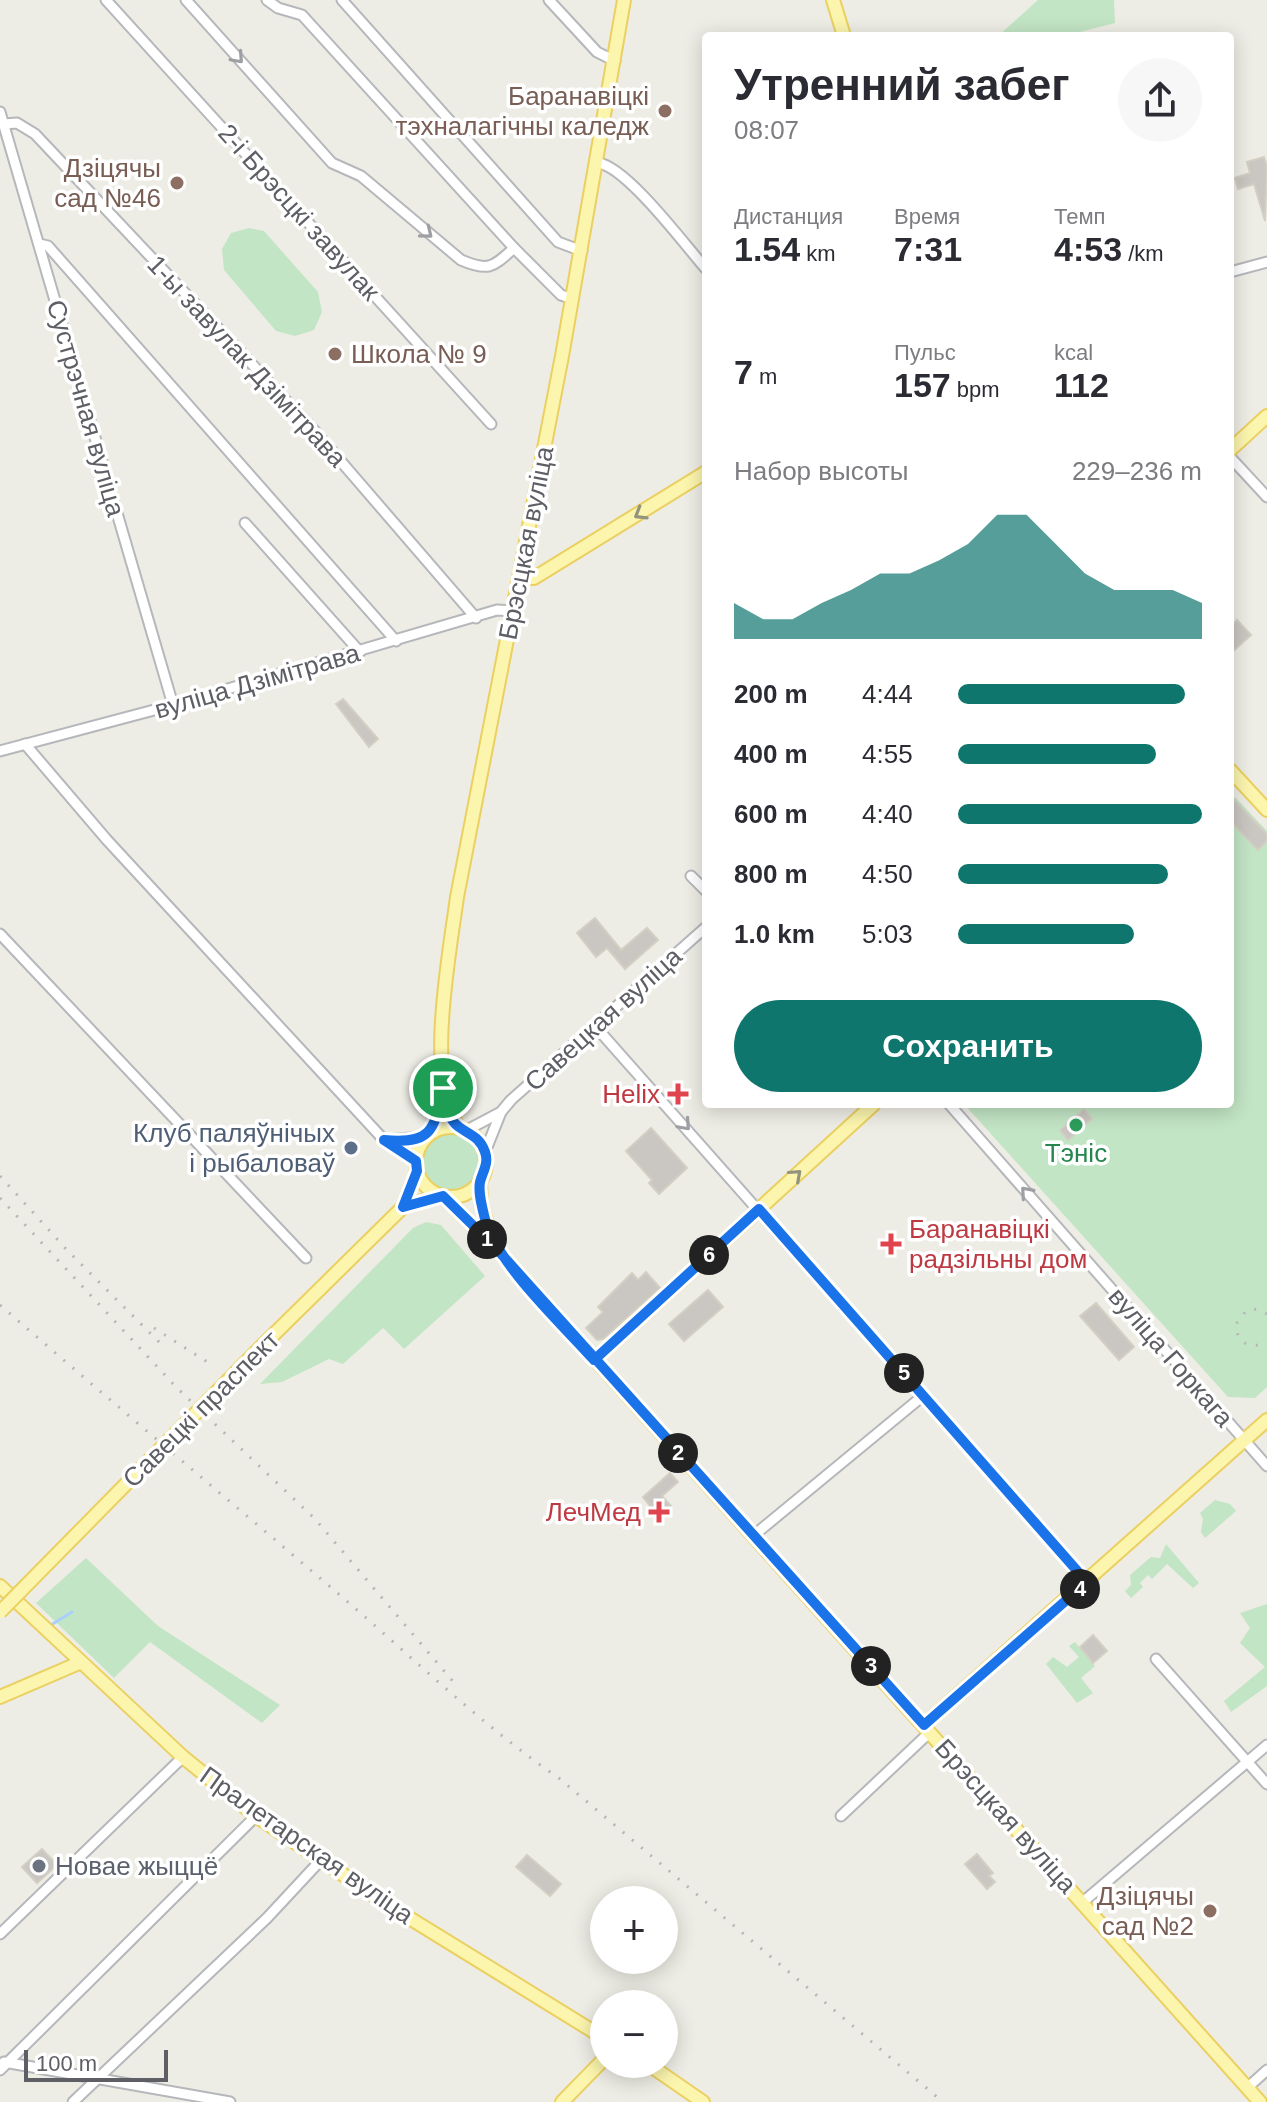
<!DOCTYPE html>
<html lang="ru">
<meta charset="utf-8">
<style>
:root{--surface:#fff;--page:#f7f7f7;--text:#2b2b33;--muted:#7c7c81;--accent:#0f766e}
body{margin:0;font-family:Arial,sans-serif;background:var(--page);color:var(--text);height:100vh;display:flex;flex-direction:column;font-size:30px;white-space:nowrap}
*{box-sizing:border-box;margin:0}
p{font-size:26px;color:var(--muted)}
.icon{flex:none;width:44px;height:44px;fill:none;stroke:currentColor;stroke-width:2;stroke-linecap:round;stroke-linejoin:round}
.map{position:relative;flex:1;overflow:hidden}
.drawer{position:absolute;left:702px;top:32px;width:532px;height:1076px;display:flex;flex-direction:column;background:var(--surface);border-radius:8px;box-shadow:0 4px 20px #0003}
.drawer>*{flex:none}
.tools{position:absolute;left:590px;top:1886px;display:grid;gap:16px}
.tools a{display:grid;place-items:center;width:88px;height:88px;border-radius:50%;background:var(--surface);box-shadow:0 4px 20px #0003;font-size:40px}
.scale{position:absolute;left:24px;bottom:20px;width:144px;box-sizing:border-box;padding-left:8px;border:4px solid #5d5f65;border-top:0;font-size:22px;line-height:28px;white-space:nowrap;color:#5d5f65;-webkit-text-stroke:6px #fff;paint-order:stroke}
.pin{position:absolute;display:grid;place-items:center;width:68px;height:68px;color:#fff;margin:-34px;border:4px solid #fff;border-radius:50%;box-shadow:0 2px 8px #0007}
.km{position:absolute;width:40px;height:40px;margin:-20px;border-radius:50%;background:#222;color:#fff;font-size:22px;line-height:40px;text-align:center}
.round{display:grid;place-items:center;flex:none;width:84px;height:84px;border-radius:42px;background:var(--page)}
.headline{display:flex;align-items:center;justify-content:space-between;height:136px;padding:0 32px}
h1{font-size:44px;font-weight:800;line-height:60px}
.figures{display:grid;grid-template-columns:repeat(3,1fr);gap:12px;height:136px;padding:8px 32px}
.figures div{display:grid;align-content:center}
.figures b{font-size:34px;font-weight:800}
.figures small{font-size:22px;font-weight:400}
.figures p{font-size:22px}
.chart{height:224px;padding:16px 32px}
.chart p{display:flex;justify-content:space-between}
.chart svg{width:100%;height:144px;margin-top:8px;fill:var(--accent);opacity:.7}
.cta{display:flex;gap:16px;margin-top:auto;padding:16px 32px}
.cta a{flex:1;height:92px;border-radius:48px;background:var(--accent);color:#fff;font-size:32px;font-weight:800;line-height:92px;text-align:center}
ul{padding:0 32px;list-style:none;font-size:26px}
li{display:grid;grid-template-columns:128px 96px 1fr;align-items:center;height:60px}
li i{height:20px;border-radius:10px;background:var(--accent)}
.map>svg:first-child{display:block}
</style>
<div class="map">
<svg width="1267" height="2102" viewBox="0 0 1267 2102">
<rect width="100%" height="100%" fill="#eeede5"/>
<g fill="#c2e5c5">
<polygon points="1038,0 1114,0 1115,23 1064,36 998,36"/>
<polygon points="249,228 264,231 318,292 322,312 314,330 295,336 276,331 224,270 222,249 231,233"/>
<polygon points="1235,797 1267,831 1267,1387 1255,1398 1228,1397 964,1104 1230,1104 1230,802"/>
<circle cx="451" cy="1162" r="28"/>
<polygon points="426,1222 441,1225 485,1276 404,1349 383,1328 343,1364 329,1359 282,1382 260,1384 413,1228"/>
<polygon points="1215,1500 1230,1504 1236,1511 1205,1538 1201,1532 1203,1519 1200,1513"/>
<polygon points="1166,1544 1199,1583 1193,1588 1167,1564 1152,1579 1148,1575 1140,1583 1143,1587 1131,1598 1125,1591 1131,1585 1130,1575 1151,1557 1160,1558"/>
<polygon points="86,1558 158,1626 280,1705 262,1723 150,1642 114,1678 36,1603"/>
<polygon points="1267,1604 1267,1686 1231,1712 1224,1701 1265,1667 1240,1643 1250,1628 1240,1613"/>
<polygon points="1075,1642 1095,1666 1081,1678 1093,1693 1077,1703 1046,1664 1053,1657 1067,1667 1079,1657 1069,1646"/>
</g>
<g fill="none" stroke-linecap="round" stroke-linejoin="round">
<polyline stroke="#a8d0fb" stroke-width="3" points="51,1625 72,1612"/>
</g>
<g fill="#cac7c2" stroke="#d3cfc3" stroke-width="2">
<polygon points="1264,157 1267,166 1265,221 1254,184 1238,189 1235,178 1250,173 1247,162"/>
<polygon points="1230,618 1234,623 1237,620 1251,635 1230,654"/>
<polygon points="343,699 378,739 369,747 336,704"/>
<polygon points="1234,800 1267,834 1267,841 1258,850 1234,825 1230,829 1230,803"/>
<polygon points="595,918 621,950 647,928 658,940 625,969 607,948 596,957 577,933"/>
<polygon points="1084,1109 1092,1119 1068,1140 1060,1130"/>
<polygon points="651,1128 687,1168 659,1194 649,1183 652,1180 626,1151"/>
<polygon points="646,1272 660,1288 603,1339 597,1340 586,1328 603,1312 598,1307 632,1273 638,1280"/>
<polygon points="708,1290 723,1307 684,1341 669,1324"/>
<polygon points="1096,1303 1134,1347 1119,1360 1080,1316"/>
<polygon points="670,1473 678,1482 662,1496 671,1506 659,1517 643,1497"/>
<polygon points="1093,1635 1107,1651 1093,1663 1080,1647"/>
<polygon points="42,1849 57,1865 37,1883 22,1867"/>
<polygon points="977,1854 993,1873 989,1876 995,1882 987,1889 965,1864"/>
<polygon points="527,1855 561,1884 550,1896 516,1867"/>
</g>
<g fill="none" stroke-linecap="round" stroke-linejoin="round">
<defs>
<g id="minor">
<polyline points="106,0 491,424"/>
<path d="M186,0L332,163L361,176L461,260C489,272 493,267 514,248"/>
<polyline points="267,0 278,8 302,15 514,248 561,295 573,299"/>
<polyline points="342,0 558,242 582,251"/>
<polyline points="549,0 597,52 615,61"/>
<polyline points="0,112 173,705"/>
<polyline points="4,124 17,123 35,134 313,429 476,618"/>
<path d="M598,163C626,166 685,245 706,269"/>
<polyline points="39,244 48,246 396,641"/>
<polyline points="1230,272 1267,262"/>
<polyline points="1230,457 1267,497"/>
<polyline points="245,523 360,652"/>
<polyline points="25,744 107,840 384,1140 416,1161"/>
<polyline points="0,751 173,705 497,610 513,611"/>
<polyline points="691,876 706,891"/>
<polyline points="0,934 306,1258"/>
<polyline points="595,1026 1087,1582"/>
<polyline points="949,1104 1267,1466"/>
<polyline points="467,1130 501,1112"/>
<polyline points="384,1140 425,1137"/>
<polyline points="485,1152 501,1112 511,1100 706,927"/>
<polyline points="753,1536 924,1395"/>
<polyline points="1156,1659 1267,1784"/>
<polyline points="841,1816 930,1732"/>
<polyline points="1083,1902 1267,1745"/>
<polyline points="0,1934 183,1757"/>
<polyline points="4,2062 230,2102"/>
<polyline points="0,2070 256,1816"/>
<polyline points="1247,2088 1267,2070"/>
<polyline points="73,2102 267,1918 320,1861"/>
</g>
<g id="major">
<polyline points="833,0 844,36"/>
<polyline points="1230,450 1267,416"/>
<polyline points="520,577 534,578 706,472"/>
<polyline points="1230,770 1267,810"/>
<circle cx="451" cy="1162" r="35"/>
<path d="M459,1127C424,1084 450,951 457,897L562,356L624,0"/>
<polyline points="433,1131 441,1095"/>
<polyline points="480,1181 481,1204 493,1243"/>
<polyline points="443,1196 494,1246 1260,2102"/>
<polyline points="403,1207 440,1195"/>
<polyline points="259,1349 403,1207 417,1171"/>
<polyline points="594,1360 874,1104"/>
<polyline points="0,1586 183,1757 256,1816 385,1903 604,2038"/>
<polyline points="0,1697 79,1663"/>
<polyline points="924,1725 1267,1420"/>
<polyline points="648,2064 703,2102"/>
<polyline points="562,2102 604,2059"/>
</g>
</defs>
<use href="#minor" stroke="#b5b7bb" stroke-width="13"/>
<use href="#major" stroke="#ebd061" stroke-width="16"/>
<use href="#minor" stroke="#fff" stroke-width="9"/>
<use href="#major" stroke="#fbf5ad" stroke-width="12"/>
<g stroke="#b5b6b6" stroke-width="3" stroke-dasharray="2 10" stroke-linecap="butt">
<polyline points="0,1176 67,1250 160,1343"/>
<polyline points="0,1198 176,1387 315,1519 456,1685"/>
<path d="M0,1305C108,1399 218,1491 328,1585C405,1650 476,1721 560,1779L943,2102"/>
<path d="M1267,1314L1257,1309L1246,1311L1236,1324C1236,1343 1251,1351 1267,1341"/>
<polyline points="154,1328 212,1365"/>
</g>
<defs>
<polyline id="major-bridge" points="0,1612 259,1349"/>
</defs>
<use href="#major-bridge" stroke="#ebd061" stroke-width="16" stroke-linecap="butt"/>
<use href="#major-bridge" stroke="#fbf5ad" stroke-width="12"/>
</g>
<defs><path id="oneway-chevron" d="M-2-3.5L2.5 0L-2 3.5" fill="none" stroke-width="1.6" stroke-linecap="round" stroke-linejoin="round" transform="scale(2)"/></defs>
<g stroke="#9e9fa3">
<use href="#oneway-chevron" transform="translate(238 58) rotate(48)"/>
<use href="#oneway-chevron" transform="translate(427 233) rotate(39)"/>
<use href="#oneway-chevron" transform="translate(685 1125) rotate(48)"/>
<use href="#oneway-chevron" transform="translate(1026 1192) rotate(-131)"/>
</g>
<g stroke="#94947e">
<use href="#oneway-chevron" transform="translate(640 514) rotate(149)"/>
<use href="#oneway-chevron" transform="translate(796 1175) rotate(-42)"/>
</g>
<g fill="none" stroke-linecap="round" stroke-linejoin="round">
<defs>
<path id="route" d="M443,1088C434,1129 433,1145 384,1140L416,1161L417,1171L403,1207L443,1196L494,1246L924,1725L1087,1582L759,1209L594,1360C561,1323 497,1264 485,1219C482,1207 478,1193 480,1182C483,1171 489,1163 485,1152C480,1137 470,1135 459,1127C447,1119 445,1101 443,1088"/>
</defs>
<use href="#route" stroke="#fff" stroke-width="16"/>
<use href="#route" stroke="#1a73e8" stroke-width="10"/>
</g>
<g fill="#8d6e63" stroke="#fff" stroke-width="3">
<circle cx="665" cy="111" r="8"/>
<circle cx="177" cy="183" r="8"/>
<circle cx="335" cy="354" r="8"/>
<circle cx="1210" cy="1911" r="8"/>
</g>
<g fill="#e0444e" stroke="#fff" stroke-width="3">
<path d="M674 1082h8v8h8v8h-8v8h-8v-8h-8v-8h8z"/>
<path d="M887 1232h8v8h8v8h-8v8h-8v-8h-8v-8h8z"/>
<path d="M655 1500h8v8h8v8h-8v8h-8v-8h-8v-8h8z"/>
</g>
<circle fill="#2e9e5b" stroke="#fff" stroke-width="3" cx="1076" cy="1125" r="8"/>
<circle fill="#5c6f8a" stroke="#fff" stroke-width="3" cx="351" cy="1148" r="8"/>
<circle fill="#6b7280" stroke="#fff" stroke-width="3" cx="39" cy="1866" r="8"/>
<g text-anchor="middle" stroke-width="7" stroke-linejoin="round" paint-order="stroke">
<g font-size="26" fill="#785e54" stroke="#fff" text-anchor="end">
<text x="649" y="105">Баранавіцкі<tspan x="649" dy="30">тэхналагічны каледж</tspan></text>
<text x="161" y="177">Дзіцячы<tspan x="161" dy="30">сад №46</tspan></text>
<text x="351" y="363" text-anchor="start">Школа № 9</text>
<text x="1194" y="1905">Дзіцячы<tspan x="1194" dy="30">сад №2</tspan></text>
</g>
<g font-size="26" fill="#5d5f65" stroke="#fff">
<text transform="translate(299 212) rotate(48)" y="9">2-і Брэсцкі завулак</text>
<text transform="translate(247 361) rotate(47)" y="9">1-ы завулак Дзімітрава</text>
<text transform="translate(86 408) rotate(74)" y="9">Сустрэчная вуліца</text>
<text transform="translate(526 543) rotate(-79)" y="9">Брэсцкая вуліца</text>
<text transform="translate(257 681) rotate(-16)" y="9">вуліца Дзімітрава</text>
<text transform="translate(603 1019) rotate(-42)" y="9">Савецкая вуліца</text>
<text transform="translate(1171 1357) rotate(49)" y="9">вуліца Горкага</text>
<text transform="translate(201 1409) rotate(-45)" y="9">Савецкі праспект</text>
<text transform="translate(1006 1816) rotate(48)" y="9">Брэсцкая вуліца</text>
<text transform="translate(307 1845) rotate(35)" y="9">Пралетарская вуліца</text>
</g>
<g font-size="26" fill="#be3a42" stroke="#fff" text-anchor="end">
<text x="660" y="1103">Helix</text>
<text x="909" y="1238" text-anchor="start">Баранавіцкі<tspan x="909" dy="30">радзільны дом</tspan></text>
<text x="641" y="1521">ЛечМед</text>
</g>
<g font-size="26" fill="#4e5e75" stroke="#fff" text-anchor="end">
<text x="335" y="1142">Клуб паляўнічых<tspan x="335" dy="30">і рыбаловаў</tspan></text>
</g>
<g font-size="26" fill="#27864d" stroke="#fff">
<text x="1076" y="1162">Тэніс</text>
</g>
<g font-size="26" fill="#5b616d" stroke="#fff" text-anchor="start">
<text x="55" y="1875">Новае жыццё</text>
</g>
</g>
</svg>
<div class="tools">
<a>+</a>
<a>−</a>
</div>
<div class="scale">100 m</div>
<div class="pin" style="left:443px;top:1088px;background:#1e9e55"><svg class="icon" aria-label="arrive" viewBox="0 0 24 24"><path d="M6 21V4h12l-3 4 3 4H6"/></svg></div>
<b class="km" style="left:487px;top:1239px">1</b>
<b class="km" style="left:678px;top:1453px">2</b>
<b class="km" style="left:871px;top:1666px">3</b>
<b class="km" style="left:1080px;top:1589px">4</b>
<b class="km" style="left:904px;top:1373px">5</b>
<b class="km" style="left:709px;top:1255px">6</b>
<section class="drawer">
<div class="headline"><div><h1>Утренний забег</h1><p>08:07</p></div><a class="round"><svg class="icon" aria-label="share" viewBox="0 0 24 24"><path d="M12 15V3M7 8l5-5 5 5M5 13v7h14v-7"/></svg></a></div>
<div class="figures">
<div><p>Дистанция</p><b>1.54<small> km</small></b></div>
<div><p>Время</p><b>7:31</b></div>
<div><p>Темп</p><b>4:53<small> /km</small></b></div>
</div>
<div class="figures">
<div><b>7<small> m</small></b></div>
<div><p>Пульс</p><b>157<small> bpm</small></b></div>
<div><p>kcal</p><b>112</b></div>
</div>
<div class="chart"><p><span>Набор высоты</span>229–236 m</p>
<svg viewBox="0 0 160 44" preserveAspectRatio="none"><path d="M0 44V33L10 38L20 38L30 33L40 29L50 24L60 24L70 20L80 15L90 6L100 6L110 15L120 24L130 29L140 29L150 29L160 33V44z"/></svg>
</div>
<ul>
<li><b>200 m</b>4:44<i style="width:93%"></i></li>
<li><b>400 m</b>4:55<i style="width:81%"></i></li>
<li><b>600 m</b>4:40<i style="width:100%"></i></li>
<li><b>800 m</b>4:50<i style="width:86%"></i></li>
<li><b>1.0 km</b>5:03<i style="width:72%"></i></li>
</ul>
<div class="cta"><a>Сохранить</a></div>
</section>
</div>
